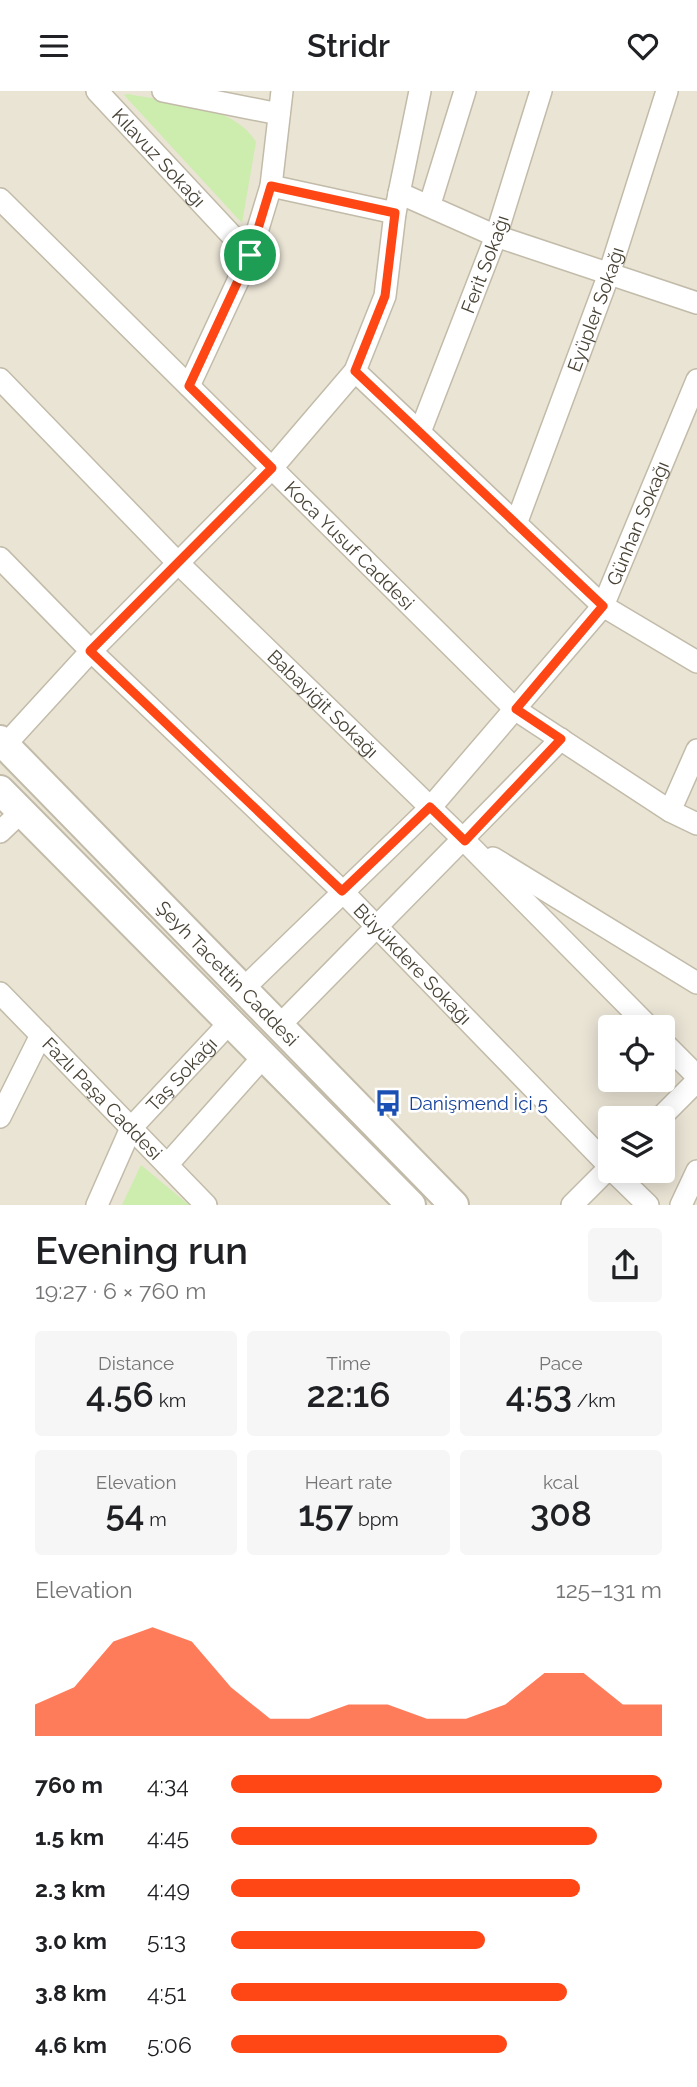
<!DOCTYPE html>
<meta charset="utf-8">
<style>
:root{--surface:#fff;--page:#f6f6f6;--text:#202124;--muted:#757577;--accent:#ff4615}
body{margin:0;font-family:Raleway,sans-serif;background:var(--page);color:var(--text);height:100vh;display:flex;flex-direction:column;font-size:26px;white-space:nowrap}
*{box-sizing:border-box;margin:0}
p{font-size:23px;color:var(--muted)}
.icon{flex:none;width:38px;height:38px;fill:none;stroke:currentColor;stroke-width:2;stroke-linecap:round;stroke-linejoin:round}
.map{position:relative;height:1114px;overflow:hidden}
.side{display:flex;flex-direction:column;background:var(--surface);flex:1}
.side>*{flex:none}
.fabs{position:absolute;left:598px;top:924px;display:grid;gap:14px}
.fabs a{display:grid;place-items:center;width:77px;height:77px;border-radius:7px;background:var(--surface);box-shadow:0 4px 18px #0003;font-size:35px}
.pin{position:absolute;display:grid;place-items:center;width:60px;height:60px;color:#fff;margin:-30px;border:4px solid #fff;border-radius:50%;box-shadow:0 2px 7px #0007}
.round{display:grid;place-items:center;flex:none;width:74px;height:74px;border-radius:7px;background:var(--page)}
.summary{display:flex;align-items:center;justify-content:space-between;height:119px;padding:0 35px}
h1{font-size:38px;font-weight:600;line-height:52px}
.stats{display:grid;grid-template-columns:repeat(3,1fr);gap:10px;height:119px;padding:7px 35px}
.stats div{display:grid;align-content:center;border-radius:7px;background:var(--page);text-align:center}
.stats b{font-size:35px;font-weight:600}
.stats small{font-size:19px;font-weight:400}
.stats p{font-size:19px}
.chart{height:196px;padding:14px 35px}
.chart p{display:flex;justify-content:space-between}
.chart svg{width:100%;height:126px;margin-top:7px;fill:var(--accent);opacity:.7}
ul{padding:0 35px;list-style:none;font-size:23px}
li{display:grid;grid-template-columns:112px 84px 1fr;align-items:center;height:52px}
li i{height:18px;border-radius:9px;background:var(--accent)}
header{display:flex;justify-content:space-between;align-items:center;height:91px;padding:0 35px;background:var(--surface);font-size:32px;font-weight:600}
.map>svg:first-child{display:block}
</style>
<header><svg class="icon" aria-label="menu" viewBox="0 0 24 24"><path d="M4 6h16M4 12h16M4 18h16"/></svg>Stridr<svg class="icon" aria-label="heart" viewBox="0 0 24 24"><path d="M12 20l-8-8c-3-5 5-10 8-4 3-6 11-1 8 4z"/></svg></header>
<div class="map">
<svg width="697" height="1114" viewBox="0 0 697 1114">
<rect width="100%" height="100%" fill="#f5f2e8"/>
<path fill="#eae4d5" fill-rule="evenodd" d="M0,0H697V1114H0ZM611,936H663V989H611ZM611,1027H663V1080H611Z"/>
<g fill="#ccedad">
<path d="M128,3C168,11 234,13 256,51L242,132L124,4Z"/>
<polygon points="141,1074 189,1114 122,1114"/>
</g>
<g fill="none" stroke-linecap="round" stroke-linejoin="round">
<defs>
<g id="minor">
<path id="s1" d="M97,0L250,164"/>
<polyline points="163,0 279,23"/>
<polyline points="271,95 395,122"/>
<polyline points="399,102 496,145 697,212"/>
<path id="s2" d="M0,108L516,619L670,720L697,733"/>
<polyline points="430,113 465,0"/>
<polyline points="355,280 603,515 697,571"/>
<path id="s3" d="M0,288L178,472L465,750L649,936"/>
<polyline points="189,295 250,164 271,95 282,0"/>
<path id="s4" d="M420,341L496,145L541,0"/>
<path id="s5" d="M516,433L609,183L667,0"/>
<path id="s6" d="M0,467L91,560L342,800L611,1077"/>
<polyline points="5,654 91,560 272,377 355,280 385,205 395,122 420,0"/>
<polyline points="670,720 697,659"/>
<polyline points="0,741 22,720"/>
<polyline points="493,767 697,892"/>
<path id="s7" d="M243,898L430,717L603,515L697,289"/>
<path id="s8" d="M0,902L206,1114"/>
<polyline points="279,935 561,648"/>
<polyline points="663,951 697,985"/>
<polyline points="0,1026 41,944"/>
<polyline points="660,1027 697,990"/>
<polyline points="167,1074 264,965"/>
<polyline points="613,1080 648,1114"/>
<path id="s9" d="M97,1114L131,1037L232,929"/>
<polyline points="572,1114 611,1075"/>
<polyline points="681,1114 697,1080"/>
</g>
<g id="tertiary">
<path id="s10" d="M0,649L454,1114"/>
<polyline points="0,699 411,1114"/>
</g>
</defs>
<use href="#minor" stroke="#c2bba9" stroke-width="24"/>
<use href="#tertiary" stroke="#c2bba9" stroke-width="32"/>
<use href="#minor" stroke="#fff" stroke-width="21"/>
<use href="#tertiary" stroke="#fff" stroke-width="28"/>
</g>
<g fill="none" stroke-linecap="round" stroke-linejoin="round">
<defs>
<polygon id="route" points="271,95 395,122 385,205 355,280 603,515 516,618 561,648 465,750 430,716 342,800 90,560 272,377 189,295 250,164"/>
</defs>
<use href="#route" stroke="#fff" stroke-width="14"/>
<use href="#route" stroke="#ff4615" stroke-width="9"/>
</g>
<defs>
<symbol id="bus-bare" viewBox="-9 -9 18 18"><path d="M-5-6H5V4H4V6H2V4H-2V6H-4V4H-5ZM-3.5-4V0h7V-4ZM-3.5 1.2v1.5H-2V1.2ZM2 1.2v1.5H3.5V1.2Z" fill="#1a4fb4" stroke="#fff" stroke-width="2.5" paint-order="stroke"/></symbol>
</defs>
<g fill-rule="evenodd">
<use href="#bus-bare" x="369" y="993" width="38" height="38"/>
</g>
<g text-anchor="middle" stroke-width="5" stroke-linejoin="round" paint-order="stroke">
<g font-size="19" fill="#494336" stroke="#fff">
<text dy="7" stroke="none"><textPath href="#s1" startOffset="91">Kılavuz Sokağı</textPath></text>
<text dy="7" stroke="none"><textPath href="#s4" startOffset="180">Ferit Sokağı</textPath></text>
<text dy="7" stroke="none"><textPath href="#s5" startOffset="229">Eyüpler Sokağı</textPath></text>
<text dy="7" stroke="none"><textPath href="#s7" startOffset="616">Günhan Sokağı</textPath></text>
<text dy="7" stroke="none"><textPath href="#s2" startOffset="492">Koca Yusuf Caddesi</textPath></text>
<text dy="7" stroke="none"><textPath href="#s3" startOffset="458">Babayiğit Sokağı</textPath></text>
<text dy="7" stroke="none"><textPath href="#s6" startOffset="579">Büyükdere Sokağı</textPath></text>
<text dy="7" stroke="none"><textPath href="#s10" startOffset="326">Şeyh Tacettin Caddesi</textPath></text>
<text dy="7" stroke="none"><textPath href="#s9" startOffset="158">Taş Sokağı</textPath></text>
<text dy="7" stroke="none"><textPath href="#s8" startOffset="147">Fazlı Paşa Caddesi</textPath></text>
</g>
<g font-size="19" fill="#164399" stroke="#fff" text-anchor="start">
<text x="409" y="1019">Danişmend İçi 5</text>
</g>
</g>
</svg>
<div class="fabs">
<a><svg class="icon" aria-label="locate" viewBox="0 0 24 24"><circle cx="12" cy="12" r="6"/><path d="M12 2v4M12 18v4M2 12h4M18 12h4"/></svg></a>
<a><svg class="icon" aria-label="layers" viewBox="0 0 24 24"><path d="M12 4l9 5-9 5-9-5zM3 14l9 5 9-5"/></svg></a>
</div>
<div class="pin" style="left:250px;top:164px;background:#1e9e55"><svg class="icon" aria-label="arrive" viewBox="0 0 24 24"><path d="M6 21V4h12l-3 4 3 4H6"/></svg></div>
</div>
<section class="side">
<div class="summary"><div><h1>Evening run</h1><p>19:27 · 6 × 760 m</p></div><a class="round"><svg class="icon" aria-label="share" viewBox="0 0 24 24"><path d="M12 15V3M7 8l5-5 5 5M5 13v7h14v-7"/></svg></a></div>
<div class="stats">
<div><p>Distance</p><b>4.56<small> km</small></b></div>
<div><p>Time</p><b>22:16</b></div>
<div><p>Pace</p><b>4:53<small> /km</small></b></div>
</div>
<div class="stats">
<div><p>Elevation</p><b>54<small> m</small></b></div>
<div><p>Heart rate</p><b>157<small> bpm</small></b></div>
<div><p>kcal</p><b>308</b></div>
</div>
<div class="chart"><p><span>Elevation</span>125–131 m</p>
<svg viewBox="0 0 160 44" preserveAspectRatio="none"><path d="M0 44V33L10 27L20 11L30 6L40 11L50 27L60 38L70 38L80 33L90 33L100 38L110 38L120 33L130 22L140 22L150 33L160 33V44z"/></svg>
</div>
<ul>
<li><b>760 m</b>4:34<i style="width:100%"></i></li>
<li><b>1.5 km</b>4:45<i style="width:85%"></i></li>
<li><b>2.3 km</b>4:49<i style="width:81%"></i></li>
<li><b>3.0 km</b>5:13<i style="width:59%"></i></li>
<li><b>3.8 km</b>4:51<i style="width:78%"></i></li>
<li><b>4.6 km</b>5:06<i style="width:64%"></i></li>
</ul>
</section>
